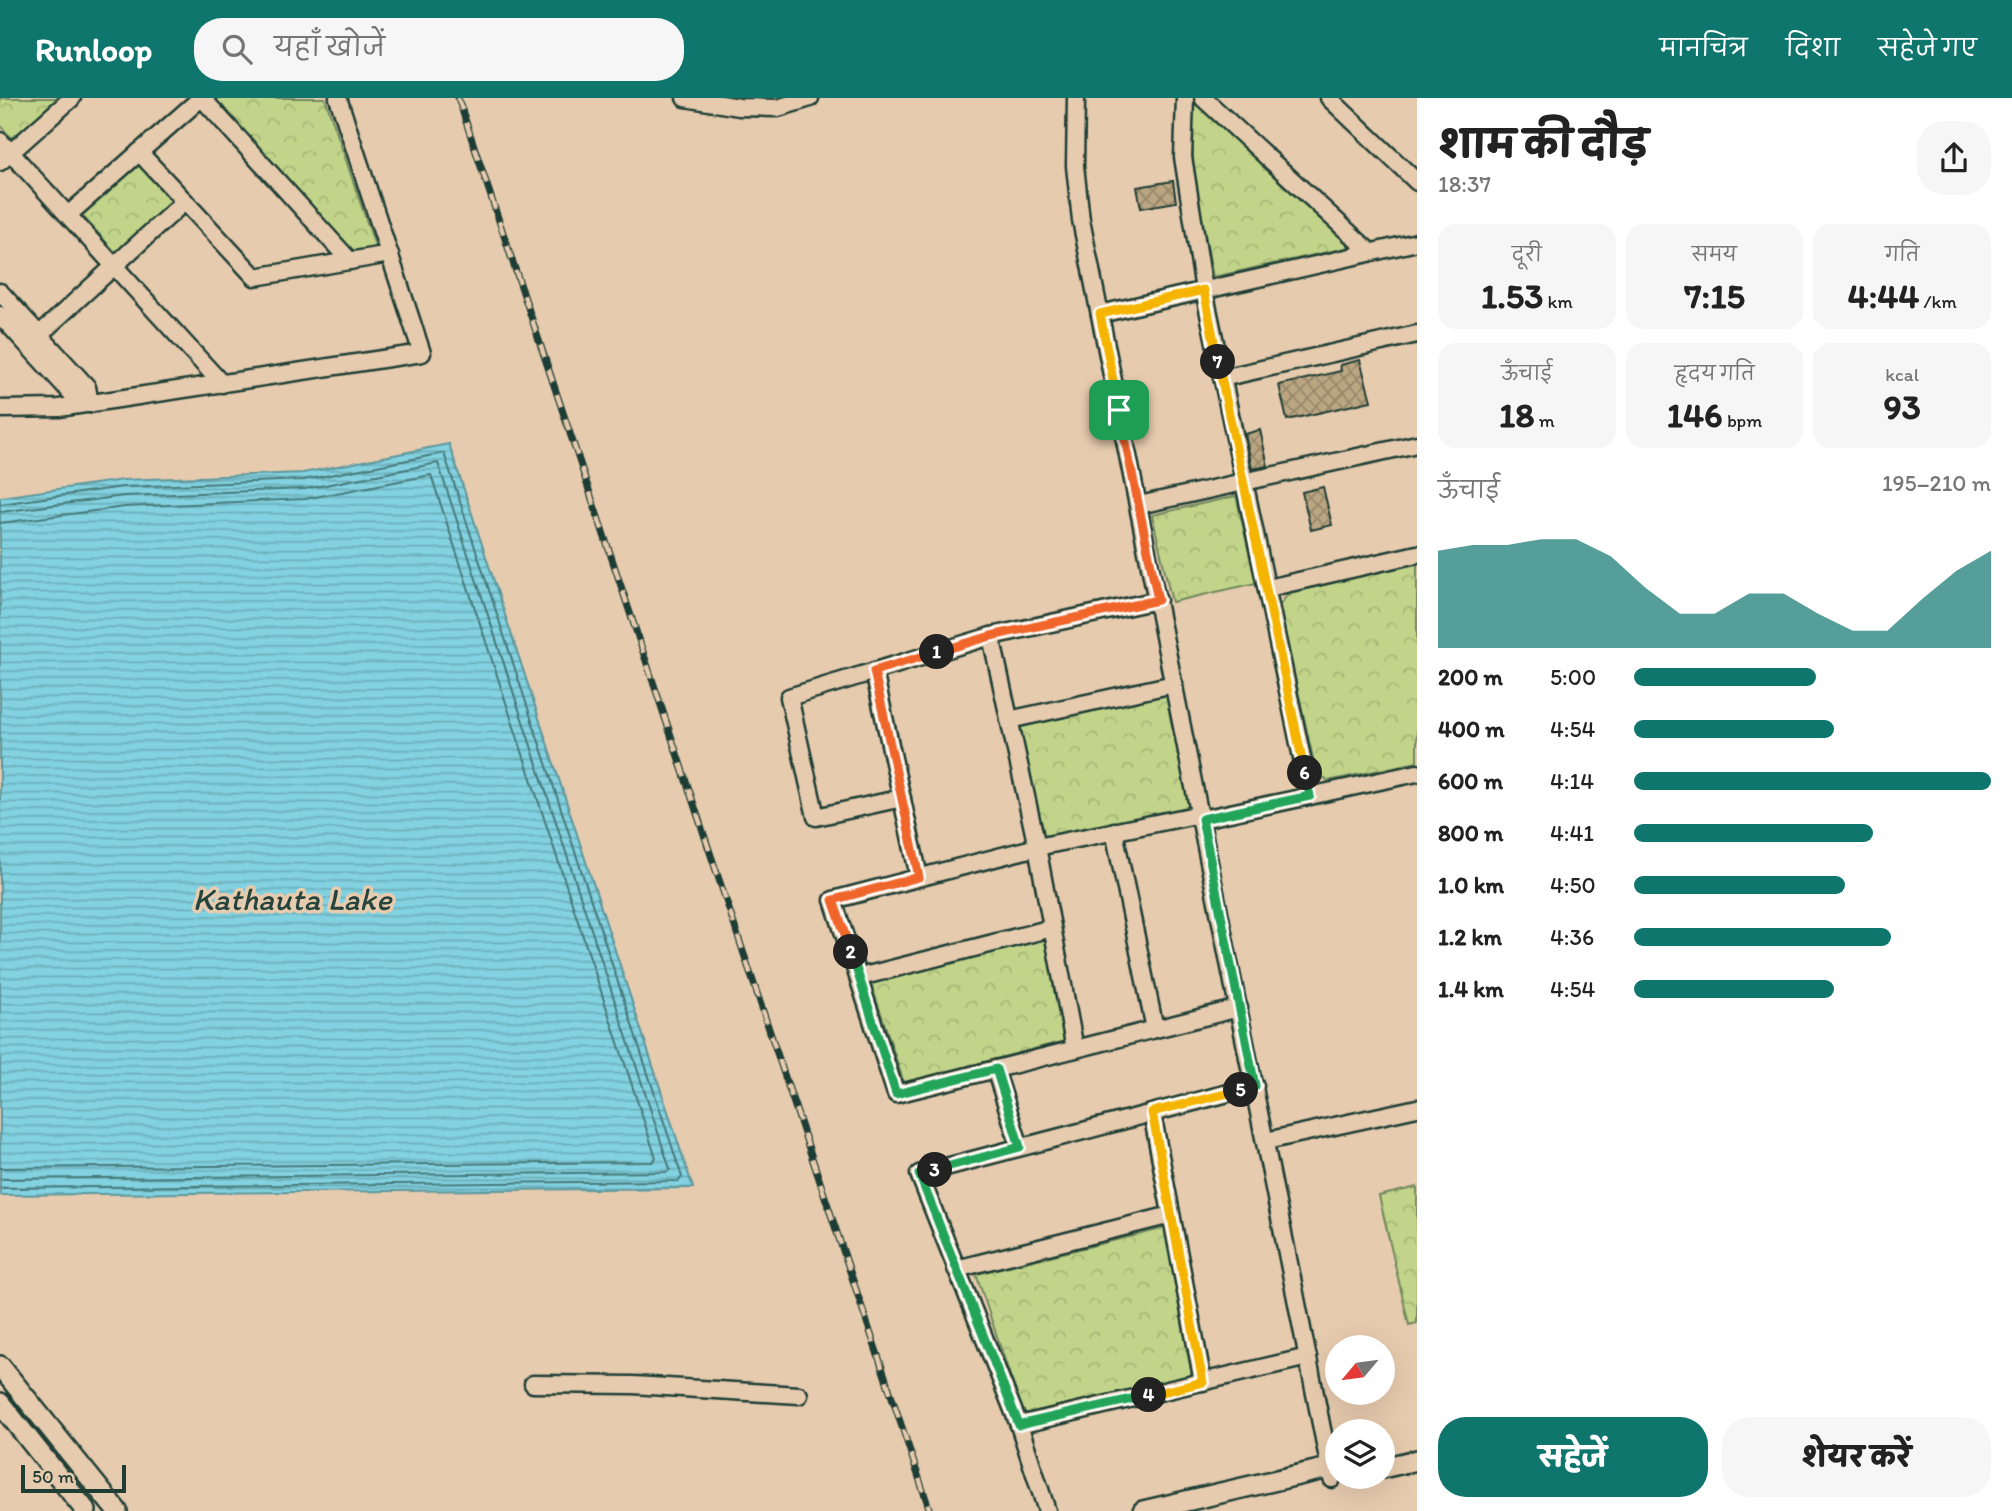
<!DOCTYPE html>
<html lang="hi">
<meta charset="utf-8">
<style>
:root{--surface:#fff;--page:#f6f6f6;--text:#222;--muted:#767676;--accent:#0f766e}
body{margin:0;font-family:Itim,"Playpen Sans Deva",sans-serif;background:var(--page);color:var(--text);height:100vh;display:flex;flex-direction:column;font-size:26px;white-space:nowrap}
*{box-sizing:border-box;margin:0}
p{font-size:23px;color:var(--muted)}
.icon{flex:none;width:38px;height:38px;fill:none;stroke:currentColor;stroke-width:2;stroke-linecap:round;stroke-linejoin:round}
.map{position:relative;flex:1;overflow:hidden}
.drawer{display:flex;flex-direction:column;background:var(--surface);width:595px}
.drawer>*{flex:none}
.needle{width:46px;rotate:241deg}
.controls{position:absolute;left:1325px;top:1237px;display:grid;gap:14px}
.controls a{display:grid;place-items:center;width:70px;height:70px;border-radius:50%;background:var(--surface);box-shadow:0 7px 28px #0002;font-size:35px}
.scale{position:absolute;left:21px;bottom:18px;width:105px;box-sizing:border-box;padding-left:7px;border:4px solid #1f3d34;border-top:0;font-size:19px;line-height:24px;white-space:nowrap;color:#1f3d34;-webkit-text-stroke:5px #e7cbae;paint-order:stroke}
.pin{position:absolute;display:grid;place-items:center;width:60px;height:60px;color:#fff;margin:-30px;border-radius:14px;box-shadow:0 4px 10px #0006}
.km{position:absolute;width:35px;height:35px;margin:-18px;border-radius:50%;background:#222;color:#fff;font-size:19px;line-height:35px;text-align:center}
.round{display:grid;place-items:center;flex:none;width:74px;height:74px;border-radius:28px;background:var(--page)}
.summary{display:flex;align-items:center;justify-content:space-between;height:119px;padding:0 21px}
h1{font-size:38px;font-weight:800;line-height:52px}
.figures{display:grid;grid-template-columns:repeat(3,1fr);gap:10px;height:119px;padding:7px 21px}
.figures div{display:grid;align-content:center;border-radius:18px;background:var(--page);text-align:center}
.figures b{font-size:35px;font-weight:800}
.figures small{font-size:19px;font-weight:400}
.figures p{font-size:19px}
.chart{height:196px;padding:14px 21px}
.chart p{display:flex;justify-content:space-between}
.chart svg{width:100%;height:126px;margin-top:7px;fill:var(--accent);opacity:.7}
.cta{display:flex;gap:14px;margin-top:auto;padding:14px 21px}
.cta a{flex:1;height:80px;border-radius:28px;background:var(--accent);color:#fff;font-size:28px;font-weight:800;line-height:80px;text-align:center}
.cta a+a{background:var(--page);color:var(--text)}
ul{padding:0 21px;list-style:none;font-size:23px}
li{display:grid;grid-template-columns:112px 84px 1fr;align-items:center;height:52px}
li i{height:18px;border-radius:9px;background:var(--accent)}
header{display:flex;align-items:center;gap:42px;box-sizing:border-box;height:98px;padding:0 35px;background:var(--accent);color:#fff}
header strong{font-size:33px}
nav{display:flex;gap:38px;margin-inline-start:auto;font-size:24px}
.search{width:490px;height:63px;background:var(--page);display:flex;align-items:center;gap:18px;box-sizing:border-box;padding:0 24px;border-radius:28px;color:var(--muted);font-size:26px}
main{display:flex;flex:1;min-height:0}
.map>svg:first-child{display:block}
</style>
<header>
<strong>Runloop</strong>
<div class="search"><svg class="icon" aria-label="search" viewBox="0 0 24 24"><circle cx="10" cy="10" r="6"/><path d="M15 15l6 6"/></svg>यहाँ खोजें</div>
<nav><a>मानचित्र</a><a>दिशा</a><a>सहेजे गए</a></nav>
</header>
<main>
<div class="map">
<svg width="1417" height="1413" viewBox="0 0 1417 1413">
<defs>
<pattern id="forest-crowns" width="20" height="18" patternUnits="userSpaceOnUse" patternTransform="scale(1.75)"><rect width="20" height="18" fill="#c2d489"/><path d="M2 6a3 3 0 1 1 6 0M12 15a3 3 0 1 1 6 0" fill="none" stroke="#a6b777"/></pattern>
<pattern id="water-rules" width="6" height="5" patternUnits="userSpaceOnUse" patternTransform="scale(1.75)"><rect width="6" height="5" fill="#83d2e1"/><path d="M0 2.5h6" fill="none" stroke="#6bacb7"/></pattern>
<pattern id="building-cross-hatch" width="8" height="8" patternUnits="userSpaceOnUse" patternTransform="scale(1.75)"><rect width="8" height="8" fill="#bba682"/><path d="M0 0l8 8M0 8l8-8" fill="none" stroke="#97886b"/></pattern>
</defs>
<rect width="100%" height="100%" fill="#e7cbae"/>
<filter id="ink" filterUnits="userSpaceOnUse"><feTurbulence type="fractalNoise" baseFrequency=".0143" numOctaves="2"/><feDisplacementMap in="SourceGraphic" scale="14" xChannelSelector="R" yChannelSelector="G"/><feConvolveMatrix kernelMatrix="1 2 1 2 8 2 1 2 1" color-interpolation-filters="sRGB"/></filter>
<g filter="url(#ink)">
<g fill="url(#forest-crowns)" stroke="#70885e" stroke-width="2">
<polygon points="0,0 59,0 12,41 0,27"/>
<polygon points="216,0 325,0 376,151 355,155 214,2"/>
<polygon points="1196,4 1355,148 1213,179 1193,72 1192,8"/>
<polygon points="138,63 174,103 116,155 80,115"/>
<polygon points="1236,398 1256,485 1172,504 1152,417"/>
<polygon points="1417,465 1417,664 1328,683 1316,674 1279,508 1289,495"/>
<polygon points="1167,596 1191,709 1043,740 1019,627"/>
<polygon points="1046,839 1064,943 904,985 871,885"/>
<polygon points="1417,1089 1417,1225 1409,1227 1379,1098"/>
<polygon points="1166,1130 1192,1278 1023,1316 976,1176"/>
</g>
<polygon fill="url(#water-rules)" stroke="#5b969c" stroke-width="2" points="449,346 693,1090 0,1097 0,399 123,382 303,375"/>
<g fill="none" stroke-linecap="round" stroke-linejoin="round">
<g stroke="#477979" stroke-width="2">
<polyline points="0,406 123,389 304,382 444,355 682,1079 679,1083 0,1090"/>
<polyline points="0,414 124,398 305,391 438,365 670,1071 667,1074 0,1081"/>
<polyline points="0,425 125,409 305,401 431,377 656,1060 652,1064 0,1070"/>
</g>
</g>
<g fill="url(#building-cross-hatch)" stroke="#1f3d34" stroke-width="2">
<polygon points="1173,83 1176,104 1141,110 1137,89"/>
<polygon points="1360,262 1371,303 1287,322 1279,287 1341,273 1340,267"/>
<polygon points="1260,332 1268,368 1252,371 1245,336"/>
<polygon points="1323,389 1332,427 1311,432 1302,394"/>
</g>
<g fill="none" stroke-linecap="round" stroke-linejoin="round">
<defs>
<g id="minor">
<polyline points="202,0 350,163"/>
<polyline points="685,0 739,9 778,10 810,0"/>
<polyline points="1076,0 1075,68 1081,122 1332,1381"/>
<polyline points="1185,0 1183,59 1204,192 1310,698"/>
<polyline points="1203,0 1370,154"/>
<polyline points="1329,0 1417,84"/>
<polyline points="0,43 222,286"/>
<polyline points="139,54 255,179 390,156"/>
<polyline points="0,64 72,0"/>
<polyline points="68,117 201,0"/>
<polyline points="0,194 87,289 90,306"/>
<polyline points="1100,216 1417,144"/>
<polyline points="0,217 74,298 90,306"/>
<polyline points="28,247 185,103"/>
<polyline points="1222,280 1417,236"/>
<polyline points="0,311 59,310 422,255 338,0"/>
<polyline points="1139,407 1417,346"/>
<polyline points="1268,490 1417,456"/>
<polyline points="991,538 1037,749 1075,951"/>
<polyline points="874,573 919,779"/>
<polyline points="1009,622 1174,586"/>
<polyline points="902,700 816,719 789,599 991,538 1158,502"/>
<polyline points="1201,716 1037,749 833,802 896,996 1239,910"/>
<polyline points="1202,721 1417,675"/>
<polyline points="1114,733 1155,931"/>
<polyline points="860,879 1052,830"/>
<polyline points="995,971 1020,1049"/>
<polyline points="1152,1015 1203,1284"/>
<polyline points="1266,1043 1417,1010"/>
<polyline points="956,1171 1171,1117"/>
<polyline points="533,1286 633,1287 799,1297"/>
<polyline points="1019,1327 1308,1259"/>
<polyline points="1047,1413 1019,1327 919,1076 1255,988"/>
</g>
<g id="tertiary">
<polyline points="0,1268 117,1413"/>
<polyline points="0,1305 86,1413"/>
<polyline points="1382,1370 1417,1362"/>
<polyline points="1143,1413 1337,1368"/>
</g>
</defs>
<use href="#minor" stroke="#1f3d34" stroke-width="21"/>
<use href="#tertiary" stroke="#1f3d34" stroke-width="24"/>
<use href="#minor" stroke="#e7cbae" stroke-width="16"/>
<use href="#tertiary" stroke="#e7cbae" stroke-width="19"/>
<defs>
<polyline id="rail" points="458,0 930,1413"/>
</defs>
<use href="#rail" stroke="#1f3d34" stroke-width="7"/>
<use href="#rail" stroke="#e7cbae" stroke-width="4.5" stroke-dasharray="13" stroke-linecap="butt"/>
</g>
</g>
<g fill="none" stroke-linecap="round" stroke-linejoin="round" filter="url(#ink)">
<defs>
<polyline id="split-1" points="937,554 991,538 1158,502 1119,312"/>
<polyline id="split-2" points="851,854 833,802 919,779 874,573 937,554"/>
<polyline id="split-3" points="851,854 896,996 996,971 1020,1049 935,1072"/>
<polyline id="split-4" points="935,1072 919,1076 1019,1327 1149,1297"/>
<polyline id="split-5" points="1149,1297 1203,1284 1152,1014 1241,992"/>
<polyline id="split-6" points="1241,992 1255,988 1202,721 1310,698 1305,675"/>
<polyline id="split-7" points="1218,264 1305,675"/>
<polyline id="split-8" points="1119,312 1100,216 1204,192 1218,264"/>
</defs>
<use href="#split-1" stroke="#fff" stroke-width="14"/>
<use href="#split-2" stroke="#fff" stroke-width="14"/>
<use href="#split-3" stroke="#fff" stroke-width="14"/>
<use href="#split-4" stroke="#fff" stroke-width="14"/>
<use href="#split-5" stroke="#fff" stroke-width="14"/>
<use href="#split-6" stroke="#fff" stroke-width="14"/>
<use href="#split-7" stroke="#fff" stroke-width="14"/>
<use href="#split-8" stroke="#fff" stroke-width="14"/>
<use href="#split-1" stroke="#f0652b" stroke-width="9"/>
<use href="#split-2" stroke="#f0652b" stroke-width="9"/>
<use href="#split-3" stroke="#22a559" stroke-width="9"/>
<use href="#split-4" stroke="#22a559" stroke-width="9"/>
<use href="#split-5" stroke="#f5b400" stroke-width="9"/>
<use href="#split-6" stroke="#22a559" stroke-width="9"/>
<use href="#split-7" stroke="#f5b400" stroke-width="9"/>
<use href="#split-8" stroke="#f5b400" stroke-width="9"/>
</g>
<g text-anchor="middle" stroke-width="7" stroke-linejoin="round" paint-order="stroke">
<g font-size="32" font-style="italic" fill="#24443d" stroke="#e7cbae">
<text x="292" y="812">Kathauta Lake</text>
</g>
</g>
</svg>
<div class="controls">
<a><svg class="needle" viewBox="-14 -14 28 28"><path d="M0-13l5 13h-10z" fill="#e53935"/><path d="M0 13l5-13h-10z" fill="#767676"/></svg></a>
<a><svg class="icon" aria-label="layers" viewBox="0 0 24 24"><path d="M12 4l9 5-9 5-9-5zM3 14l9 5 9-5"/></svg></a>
</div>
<div class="scale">50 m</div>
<div class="pin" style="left:1119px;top:312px;background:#1e9e55"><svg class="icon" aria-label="arrive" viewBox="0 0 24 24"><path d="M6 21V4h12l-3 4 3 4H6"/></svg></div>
<b class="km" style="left:937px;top:554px">1</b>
<b class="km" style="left:851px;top:854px">2</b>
<b class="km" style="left:935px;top:1072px">3</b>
<b class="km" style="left:1149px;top:1297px">4</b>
<b class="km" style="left:1241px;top:992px">5</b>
<b class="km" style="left:1305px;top:675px">6</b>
<b class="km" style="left:1218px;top:264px">7</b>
</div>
<section class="drawer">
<div class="summary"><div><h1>शाम की दौड़</h1><p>18:37</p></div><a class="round"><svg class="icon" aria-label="share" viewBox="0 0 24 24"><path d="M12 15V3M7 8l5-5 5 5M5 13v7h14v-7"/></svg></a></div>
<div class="figures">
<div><p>दूरी</p><b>1.53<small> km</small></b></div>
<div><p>समय</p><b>7:15</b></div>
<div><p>गति</p><b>4:44<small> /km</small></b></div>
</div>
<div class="figures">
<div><p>ऊँचाई</p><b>18<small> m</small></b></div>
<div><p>हृदय गति</p><b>146<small> bpm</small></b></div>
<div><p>kcal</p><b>93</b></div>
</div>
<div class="chart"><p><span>ऊँचाई</span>195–210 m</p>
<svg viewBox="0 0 160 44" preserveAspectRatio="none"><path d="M0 44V10L10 8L20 8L30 6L40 6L50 12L60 23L70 32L80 32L90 25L100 25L110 32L120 38L130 38L140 27L150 17L160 10V44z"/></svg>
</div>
<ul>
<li><b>200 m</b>5:00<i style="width:51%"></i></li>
<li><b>400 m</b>4:54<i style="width:56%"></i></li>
<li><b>600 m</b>4:14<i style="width:100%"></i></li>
<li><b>800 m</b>4:41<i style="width:67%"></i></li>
<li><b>1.0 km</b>4:50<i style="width:59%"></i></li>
<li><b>1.2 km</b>4:36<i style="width:72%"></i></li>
<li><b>1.4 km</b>4:54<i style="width:56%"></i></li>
</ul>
<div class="cta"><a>सहेजें</a><a>शेयर करें</a></div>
</section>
</main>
